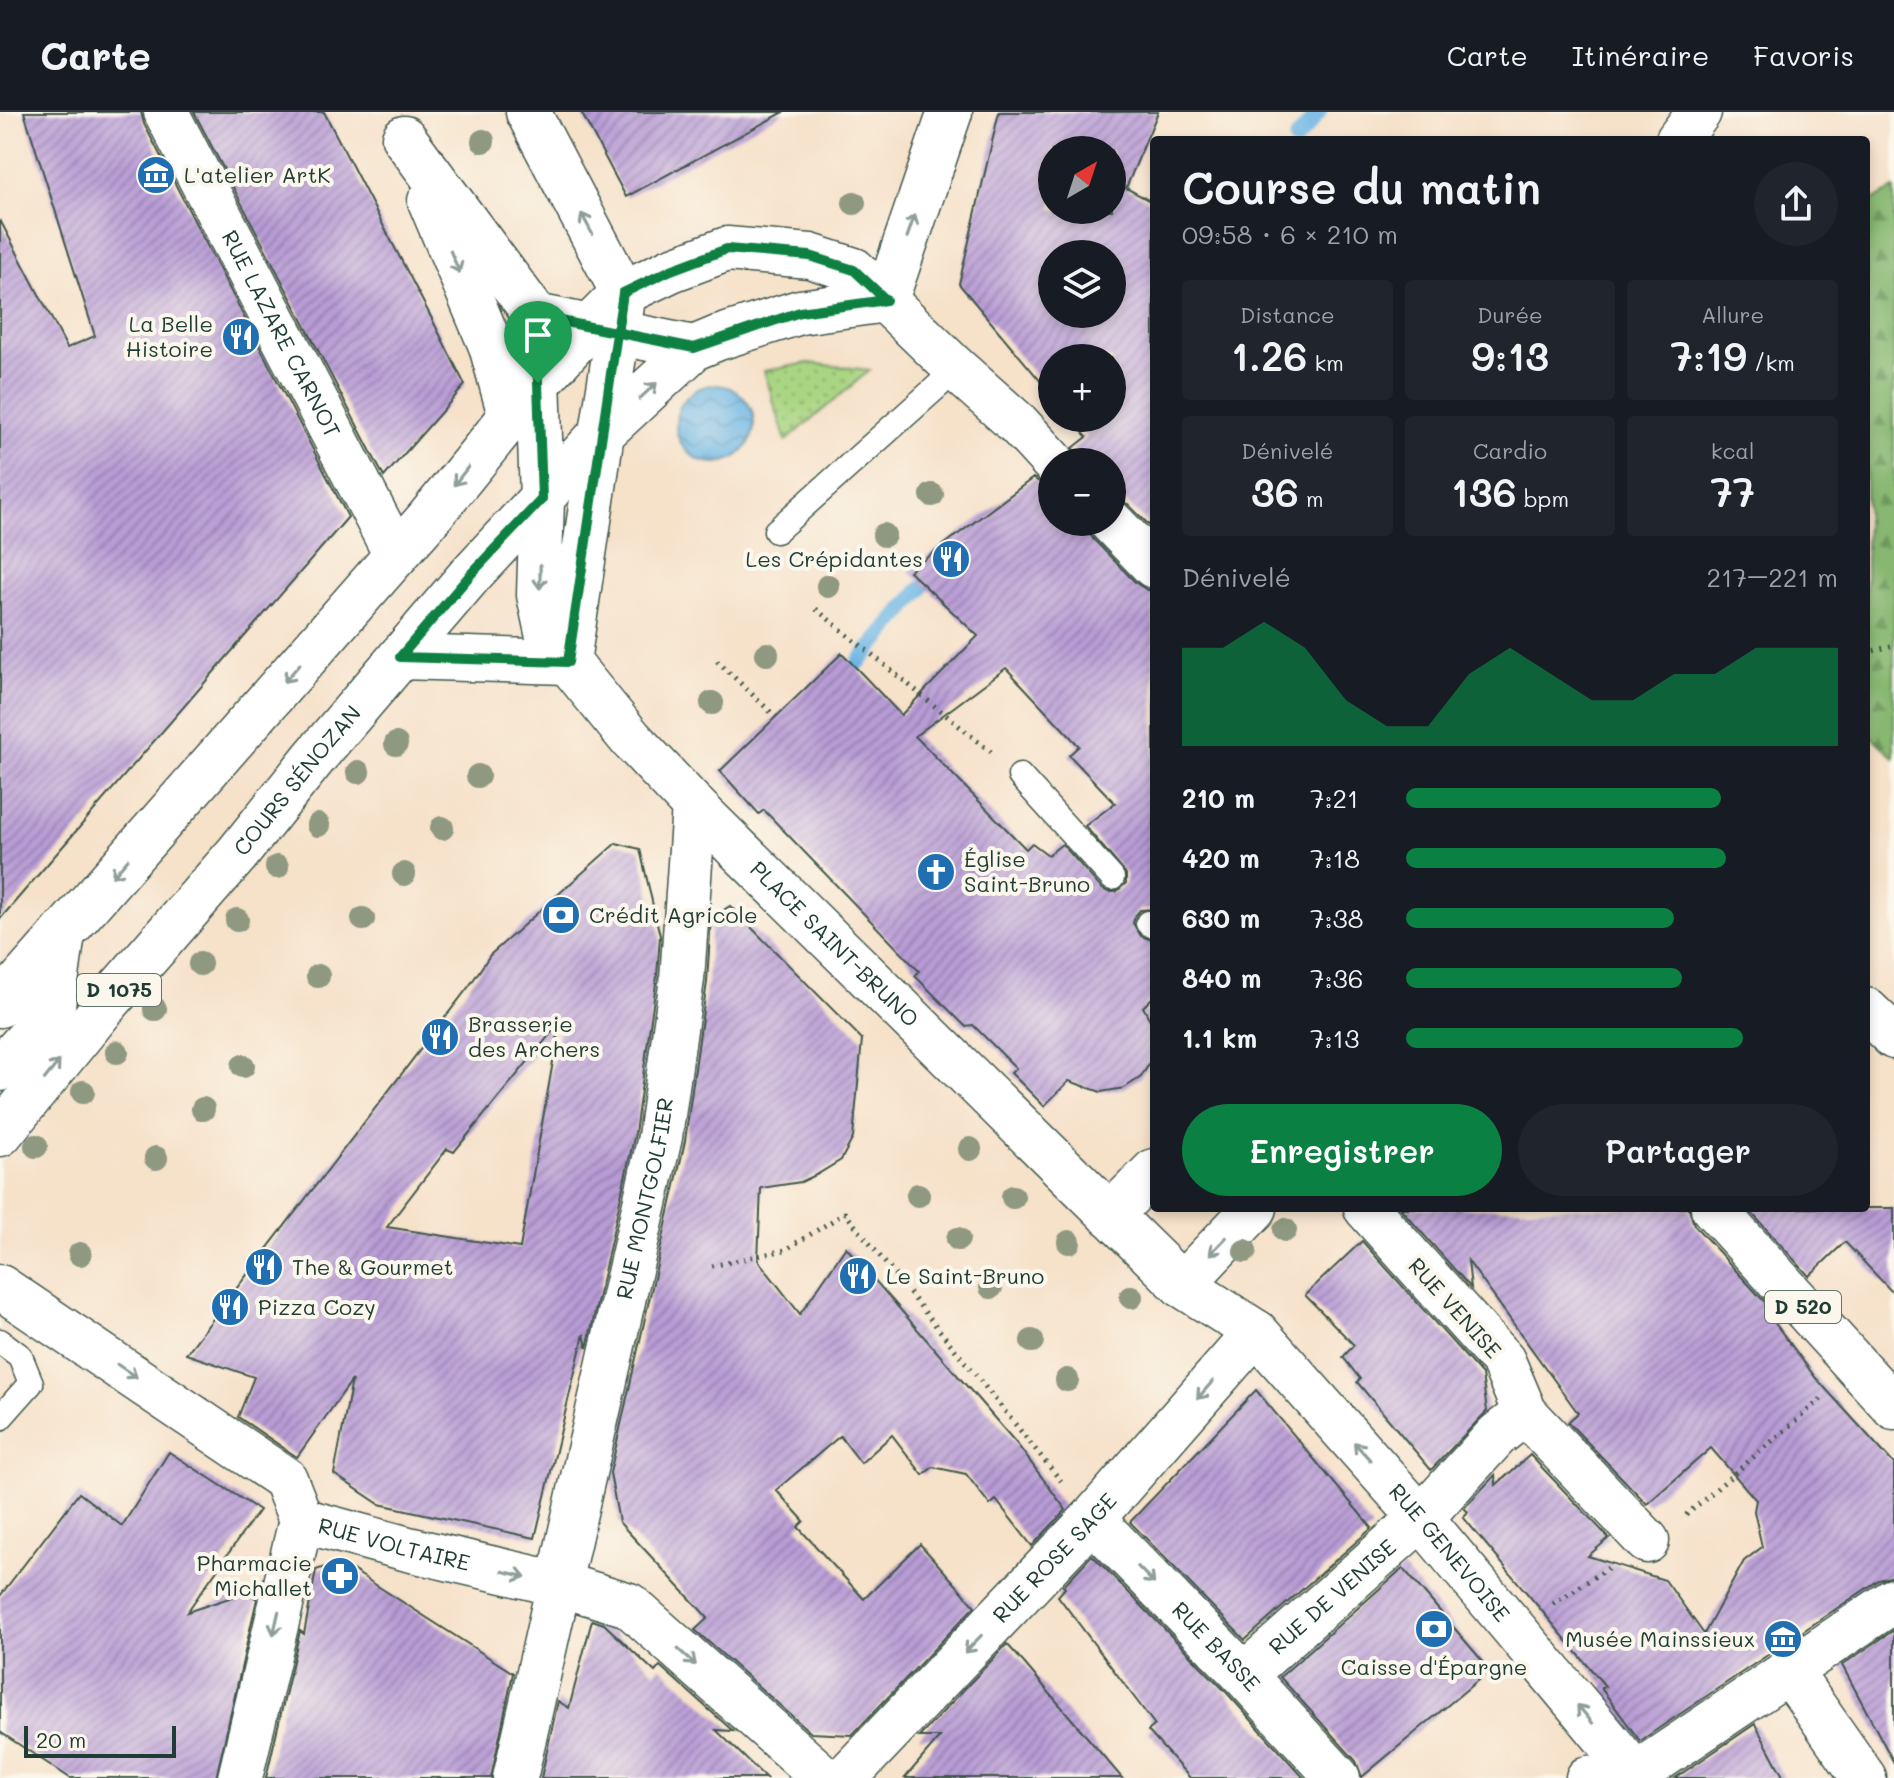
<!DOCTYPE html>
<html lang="fr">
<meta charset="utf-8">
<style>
:root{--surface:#171b24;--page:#20242c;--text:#f1f3f6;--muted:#9ea1a6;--line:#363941;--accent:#0b8043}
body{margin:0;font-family:Mali,sans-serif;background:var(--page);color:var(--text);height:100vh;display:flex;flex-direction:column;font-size:30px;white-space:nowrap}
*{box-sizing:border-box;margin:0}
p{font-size:26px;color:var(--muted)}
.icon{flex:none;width:44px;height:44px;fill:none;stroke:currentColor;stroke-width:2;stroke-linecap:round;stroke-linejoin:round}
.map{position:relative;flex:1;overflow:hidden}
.side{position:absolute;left:1150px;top:24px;width:720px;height:1076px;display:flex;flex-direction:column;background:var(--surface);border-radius:8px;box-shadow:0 4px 12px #0003}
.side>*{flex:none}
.needle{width:52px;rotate:39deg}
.buttons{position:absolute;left:1038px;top:24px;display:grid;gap:16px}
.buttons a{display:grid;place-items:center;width:88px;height:88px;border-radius:50%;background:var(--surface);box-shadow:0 4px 12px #0003;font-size:40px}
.scale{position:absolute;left:24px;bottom:20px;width:152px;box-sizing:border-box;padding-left:8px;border:4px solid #1f3d34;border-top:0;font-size:22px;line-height:28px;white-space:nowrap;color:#1f3d34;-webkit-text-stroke:6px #fbf7ec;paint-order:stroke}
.pin{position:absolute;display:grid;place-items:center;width:68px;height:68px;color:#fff;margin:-82px -34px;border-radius:50% 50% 50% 0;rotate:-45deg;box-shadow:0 0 8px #0007}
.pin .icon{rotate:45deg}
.round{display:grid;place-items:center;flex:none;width:84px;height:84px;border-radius:42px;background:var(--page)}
.headline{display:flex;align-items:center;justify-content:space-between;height:136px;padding:0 32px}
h1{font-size:44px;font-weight:600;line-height:60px}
.figures{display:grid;grid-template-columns:repeat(3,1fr);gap:12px;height:136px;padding:8px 32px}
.figures div{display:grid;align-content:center;border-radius:8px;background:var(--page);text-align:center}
.figures b{font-size:40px;font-weight:600}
.figures small{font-size:22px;font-weight:400}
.figures p{font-size:22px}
.chart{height:224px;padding:16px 32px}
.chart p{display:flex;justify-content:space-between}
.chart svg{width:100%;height:144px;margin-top:8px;fill:var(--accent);opacity:.7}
.cta{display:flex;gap:16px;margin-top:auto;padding:16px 32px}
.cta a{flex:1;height:92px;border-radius:48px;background:var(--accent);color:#fff;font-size:32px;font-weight:600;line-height:92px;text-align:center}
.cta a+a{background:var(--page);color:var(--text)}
ul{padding:0 32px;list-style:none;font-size:26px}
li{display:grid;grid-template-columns:128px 96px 1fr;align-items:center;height:60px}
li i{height:20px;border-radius:10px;background:var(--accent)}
header{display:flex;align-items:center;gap:48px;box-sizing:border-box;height:112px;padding:0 40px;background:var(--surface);border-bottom:2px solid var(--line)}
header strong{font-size:38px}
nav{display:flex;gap:44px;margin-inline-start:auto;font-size:28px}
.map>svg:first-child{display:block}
</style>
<header>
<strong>Carte</strong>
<nav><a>Carte</a><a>Itinéraire</a><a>Favoris</a></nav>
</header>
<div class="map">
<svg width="1894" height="1666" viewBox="0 0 1894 1666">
<defs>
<pattern id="grass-dots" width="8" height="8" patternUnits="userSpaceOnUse" patternTransform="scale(2)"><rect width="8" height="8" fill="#aad683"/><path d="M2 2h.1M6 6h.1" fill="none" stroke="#8aaf6c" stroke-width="1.8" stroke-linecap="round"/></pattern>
<pattern id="forest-firs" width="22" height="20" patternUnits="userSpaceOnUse" patternTransform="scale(2)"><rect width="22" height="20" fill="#87b771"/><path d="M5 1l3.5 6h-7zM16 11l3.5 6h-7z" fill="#6e965e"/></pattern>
<pattern id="water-waves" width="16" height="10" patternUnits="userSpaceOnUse" patternTransform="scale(2)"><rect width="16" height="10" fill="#6cb5e4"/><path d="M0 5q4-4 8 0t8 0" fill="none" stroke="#5894ba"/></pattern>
<pattern id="building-hatch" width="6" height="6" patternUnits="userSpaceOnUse" patternTransform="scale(2)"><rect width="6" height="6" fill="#b89bd5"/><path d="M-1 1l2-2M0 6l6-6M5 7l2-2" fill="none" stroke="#9580ae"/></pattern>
</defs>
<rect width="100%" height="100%" fill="#fbf7ec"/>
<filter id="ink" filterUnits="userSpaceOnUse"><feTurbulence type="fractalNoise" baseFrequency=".0125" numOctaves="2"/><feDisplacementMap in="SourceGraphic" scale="16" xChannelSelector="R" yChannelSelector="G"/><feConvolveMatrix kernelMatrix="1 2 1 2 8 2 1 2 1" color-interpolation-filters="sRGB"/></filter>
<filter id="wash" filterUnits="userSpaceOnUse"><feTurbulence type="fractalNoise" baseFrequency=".006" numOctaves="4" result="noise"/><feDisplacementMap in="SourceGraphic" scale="32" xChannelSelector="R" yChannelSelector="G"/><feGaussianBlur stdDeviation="1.8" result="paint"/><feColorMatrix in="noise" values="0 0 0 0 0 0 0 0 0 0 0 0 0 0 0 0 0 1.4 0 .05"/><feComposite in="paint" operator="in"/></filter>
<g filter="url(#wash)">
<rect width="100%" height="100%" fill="#f6e1c9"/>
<polygon fill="url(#grass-dots)" stroke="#648a5c" stroke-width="2" points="808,251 870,258 786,329 764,259"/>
<polygon fill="url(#forest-firs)" stroke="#537a52" stroke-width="2" points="1894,77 1894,646 1866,619 1866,92"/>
<circle fill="url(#water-waves)" stroke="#46798c" stroke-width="2" cx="715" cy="312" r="39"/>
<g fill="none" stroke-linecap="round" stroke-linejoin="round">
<g stroke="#6cb5e4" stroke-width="16">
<polyline points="1296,28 1319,0"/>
<polyline points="859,550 921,477"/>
</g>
</g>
<g id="blocks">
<g fill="url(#building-hatch)" fill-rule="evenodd">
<polygon points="24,0 141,0 144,12 348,405 0,807 0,108 67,236 95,224"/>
<polygon points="194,0 324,0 431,205 465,273 384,365"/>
<polygon points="581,0 784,0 626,85"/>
<path d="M999,0H1158L1126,76L1154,91V418L1128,392L1112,386V350H1077L1073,336L1087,325L1071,306H1112V246H1052V283L959,172ZM1052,38H1112V98H1052ZM1052,142H1112V202H1052Z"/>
<path d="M1033,366L1045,374H1052V410H1087V417L1093,427L1136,471L1147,478H1154V797L1140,798L1135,804L1133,811L1141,824L1154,829V884L1143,895L1154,915V944L1141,965L1124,976L1101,980L1069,969L1044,994L1011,961L1016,956L973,913L965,914L915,864L919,859L764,698L759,702L720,659L842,541L901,603L978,524L909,459ZM1006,556L1079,634L1069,643L1115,691L1085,714L1126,762V771L1116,780H1108L1101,776L1062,732L1048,743L1032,731L1026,737L915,624Z"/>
<path d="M616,731L640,737L660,824L657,864L635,1021L587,1236L584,1222L535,1426L379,1392L334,1362L352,1268L297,1345L238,1305L254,1265L186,1242L470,873L490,843ZM560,910L520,1136L387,1115L447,1037L454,1040Z"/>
<polygon points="730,794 862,927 853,1026 841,1048 818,1062 801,1070 761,1076 758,1148 800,1202 846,1135 1017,1332 1066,1398 1032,1434 996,1388 990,1393 966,1362 933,1355 923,1363 892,1323 861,1351 840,1324 776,1378 804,1409 798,1415 864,1487 920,1432 975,1494 852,1623 811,1621 695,1518 708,1506 619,1410 610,1361 685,1029 707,870 711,806"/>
<polygon points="1400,1096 1689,1096 1694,1113 1773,1199 1769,1203 1815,1265 1894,1352 1894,1464 1879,1468 1640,1629 1601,1576 1605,1574 1463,1405 1468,1400 1464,1396 1495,1363 1496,1373 1530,1343 1609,1426 1588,1444 1665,1468 1704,1522 1744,1449 1762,1435 1754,1399 1756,1388 1711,1336 1647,1392 1568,1310 1578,1301 1468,1149 1471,1176"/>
<polygon points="1747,1096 1894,1096 1894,1182 1845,1130 1809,1164"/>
<polygon points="1362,1129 1482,1263 1487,1299 1431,1358 1357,1270 1360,1267 1343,1245 1354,1233 1305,1183"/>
<polygon points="1256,1278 1372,1416 1245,1528 1130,1410"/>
<polygon points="169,1340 259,1398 187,1500 247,1480 257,1487 216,1666 70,1666 0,1620 0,1484 79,1381 122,1414"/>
<polygon points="1092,1443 1226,1580 1304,1666 1190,1666 1148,1619 1155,1613 1058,1484 1065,1476 1063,1474"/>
<polygon points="340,1450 513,1561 491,1666 266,1666 300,1519 304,1522 316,1458"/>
<polygon points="1403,1456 1490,1558 1362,1665 1356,1649 1280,1565"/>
<polygon points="592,1508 604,1512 655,1560 660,1554 733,1619 716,1618 766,1666 541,1666 558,1589 569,1596"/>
<polygon points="1894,1518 1894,1651 1842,1553"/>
<polygon points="1007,1532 1024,1551 1122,1666 905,1666 940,1625 919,1625"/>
<polygon points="1755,1612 1784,1666 1675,1666"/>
</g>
</g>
</g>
<g filter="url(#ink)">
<use href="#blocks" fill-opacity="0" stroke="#3f564a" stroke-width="2"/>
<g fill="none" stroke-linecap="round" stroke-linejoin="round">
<defs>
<g id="lane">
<polyline points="776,419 939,273 954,255"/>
<polyline points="1020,664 1112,766"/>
<polyline points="1148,811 1154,814"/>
<polyline points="0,1229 20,1244 31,1271 0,1306"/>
</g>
<g id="street">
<path id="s1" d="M166,0L396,443"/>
<polyline points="1678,28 1699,0"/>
<polyline points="886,188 950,0"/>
<path id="s2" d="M536,204L542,387L539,483L547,520L568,550L630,626L694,694L1182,1173L1256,1220L1421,1406L1639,1666"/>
<polyline points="400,545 568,550"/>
<polyline points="568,550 602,321"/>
<polyline points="1866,898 1894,925"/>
<polyline points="1110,1103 1154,1059"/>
<polyline points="1182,1173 1255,1096"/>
<path id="s3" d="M0,1175L285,1367L301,1408L408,1437L559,1472L629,1493L824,1666"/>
<polyline points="1525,1301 1647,1429"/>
<path id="s4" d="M1092,1407L1244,1563L1338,1666"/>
<polyline points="1789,1559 1864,1666"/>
<path id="s5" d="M1244,1563L1421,1406L1497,1323L1525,1301L1503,1249L1366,1096"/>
<polyline points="240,1666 301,1408"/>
<path id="s6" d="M515,1666L660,1025L682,867L694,694"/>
<path id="s7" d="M845,1666L1092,1407L1256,1220"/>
<polyline points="1588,1666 1635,1661"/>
<polyline points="1630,1666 1893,1489"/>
</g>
<g id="primary">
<polyline points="528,0 623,181"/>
<polyline points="404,26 536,204 694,236"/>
<polyline points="430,89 491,234 510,303"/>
<polyline points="602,321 622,193"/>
<polyline points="1111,410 1154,454"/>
<polyline points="0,893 427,408 538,271 589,215 623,181 671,158 727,137 810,144 854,158 954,255 1018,312 1053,350"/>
<polyline points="0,957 52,900 63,821"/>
<path id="s8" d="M0,1022L107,891L238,741L314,646L471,462L602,321L694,236L718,226L800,200L886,188"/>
<polyline points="1713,1096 1894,1295"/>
</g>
</defs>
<use href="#lane" stroke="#3f564a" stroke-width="27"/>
<use href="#street" stroke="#3f564a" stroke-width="47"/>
<use href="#primary" stroke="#3f564a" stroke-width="47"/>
<g stroke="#3f564a" stroke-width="5" stroke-dasharray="2 6" stroke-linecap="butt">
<polyline points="816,497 991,640"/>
<polyline points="1866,541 1894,533"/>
<polyline points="717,549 776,605"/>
<polyline points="712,1154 785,1138 845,1101 1061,1369"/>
<polyline points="1686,1403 1821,1287"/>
<polyline points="1553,1492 1608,1456"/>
</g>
<use href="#lane" stroke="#fff" stroke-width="24"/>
<use href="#street" stroke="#fff" stroke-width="44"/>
<use href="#primary" stroke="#fff" stroke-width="44"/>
</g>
<g fill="#8f9880">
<circle cx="483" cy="29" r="12"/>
<circle cx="854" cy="91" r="12"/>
<circle cx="932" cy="383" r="12"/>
<circle cx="884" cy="423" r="12"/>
<circle cx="828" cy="474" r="12"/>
<circle cx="767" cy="542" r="12"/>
<circle cx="712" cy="591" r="12"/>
<circle cx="396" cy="632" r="12"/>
<circle cx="358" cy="660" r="12"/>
<circle cx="478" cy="664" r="12"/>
<circle cx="318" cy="713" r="12"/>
<circle cx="442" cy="716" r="12"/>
<circle cx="277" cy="755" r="12"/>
<circle cx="404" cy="762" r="12"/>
<circle cx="363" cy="807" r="12"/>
<circle cx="237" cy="808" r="12"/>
<circle cx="200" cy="852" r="12"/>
<circle cx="318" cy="864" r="12"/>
<circle cx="155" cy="897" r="12"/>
<circle cx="117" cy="940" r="12"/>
<circle cx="243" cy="954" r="12"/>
<circle cx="83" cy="980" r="12"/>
<circle cx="203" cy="997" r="12"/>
<circle cx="36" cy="1034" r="12"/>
<circle cx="970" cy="1037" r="12"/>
<circle cx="156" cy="1046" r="12"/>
<circle cx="918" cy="1083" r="12"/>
<circle cx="1013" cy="1085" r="12"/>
<circle cx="1285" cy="1118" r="12"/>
<circle cx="958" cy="1127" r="12"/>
<circle cx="1069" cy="1130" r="12"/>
<circle cx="1245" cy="1139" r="12"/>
<circle cx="80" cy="1142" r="12"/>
<circle cx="991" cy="1175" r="12"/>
<circle cx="1131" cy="1185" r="12"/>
<circle cx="1032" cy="1229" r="12"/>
<circle cx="1067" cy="1268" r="12"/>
</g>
<defs><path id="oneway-shaft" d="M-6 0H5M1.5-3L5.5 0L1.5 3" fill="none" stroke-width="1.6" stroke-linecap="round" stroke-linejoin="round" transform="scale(2)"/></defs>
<g stroke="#8f9e9a">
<use href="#oneway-shaft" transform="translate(587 112) rotate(-118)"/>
<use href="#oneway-shaft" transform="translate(911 114) rotate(-71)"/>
<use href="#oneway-shaft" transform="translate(455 150) rotate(67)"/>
<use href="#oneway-shaft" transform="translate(648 279) rotate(-43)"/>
<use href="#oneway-shaft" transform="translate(461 364) rotate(128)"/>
<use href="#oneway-shaft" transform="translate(540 465) rotate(91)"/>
<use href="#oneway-shaft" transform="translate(292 561) rotate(131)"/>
<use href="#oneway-shaft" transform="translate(120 756) rotate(131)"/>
<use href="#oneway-shaft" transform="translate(52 958) rotate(-51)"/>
<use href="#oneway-shaft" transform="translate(1218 1134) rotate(134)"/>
<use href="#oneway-shaft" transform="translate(127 1259) rotate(34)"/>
<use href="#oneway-shaft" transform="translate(1205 1278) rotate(131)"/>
<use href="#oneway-shaft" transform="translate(1362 1339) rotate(-132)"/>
<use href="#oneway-shaft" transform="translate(514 1462) rotate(13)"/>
<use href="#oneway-shaft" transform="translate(1146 1463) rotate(46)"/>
<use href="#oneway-shaft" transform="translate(276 1511) rotate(103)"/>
<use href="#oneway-shaft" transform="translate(973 1532) rotate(134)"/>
<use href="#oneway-shaft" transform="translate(687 1545) rotate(42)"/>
<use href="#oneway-shaft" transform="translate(1585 1602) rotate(-130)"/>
</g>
</g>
<g fill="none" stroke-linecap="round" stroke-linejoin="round" filter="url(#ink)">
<defs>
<path id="route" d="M538,271L542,387L471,462L400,545L568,550C586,427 605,304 623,181L671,158L727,137L810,144L854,158L886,188L800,200L694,236L536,204L538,271"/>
</defs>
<use href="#route" stroke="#fff" stroke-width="16"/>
<use href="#route" stroke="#0b8043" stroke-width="10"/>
</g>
<defs>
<symbol id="museum-disc" viewBox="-11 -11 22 22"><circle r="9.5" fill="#1f6fb2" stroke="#fbf7ec"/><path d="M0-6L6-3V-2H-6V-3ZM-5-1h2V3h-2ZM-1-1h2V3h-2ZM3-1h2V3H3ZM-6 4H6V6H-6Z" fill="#fff"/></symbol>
<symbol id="restaurant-disc" viewBox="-11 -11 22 22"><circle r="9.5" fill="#1f6fb2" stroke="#fbf7ec"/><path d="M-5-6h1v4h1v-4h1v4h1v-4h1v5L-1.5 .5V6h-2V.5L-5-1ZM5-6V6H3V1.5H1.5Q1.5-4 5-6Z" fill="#fff"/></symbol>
<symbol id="church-disc" viewBox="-11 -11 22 22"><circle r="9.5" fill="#1f6fb2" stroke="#fbf7ec"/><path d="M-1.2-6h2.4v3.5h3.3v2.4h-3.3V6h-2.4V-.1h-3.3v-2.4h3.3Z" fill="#fff"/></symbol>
<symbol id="bank-disc" viewBox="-11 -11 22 22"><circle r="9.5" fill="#1f6fb2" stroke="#fbf7ec"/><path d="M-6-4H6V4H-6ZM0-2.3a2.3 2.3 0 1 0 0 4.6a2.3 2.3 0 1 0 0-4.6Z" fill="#fff"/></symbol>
<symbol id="pharmacy-disc" viewBox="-11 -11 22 22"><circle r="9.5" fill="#1f6fb2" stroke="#fbf7ec"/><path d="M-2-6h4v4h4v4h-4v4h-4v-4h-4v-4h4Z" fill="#fff"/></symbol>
</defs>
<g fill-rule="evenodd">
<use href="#museum-disc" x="134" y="41" width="44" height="44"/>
<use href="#restaurant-disc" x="219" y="203" width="44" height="44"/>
<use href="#restaurant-disc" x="929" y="425" width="44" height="44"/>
<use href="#church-disc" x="914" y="738" width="44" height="44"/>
<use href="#bank-disc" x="539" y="781" width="44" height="44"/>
<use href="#restaurant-disc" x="418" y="903" width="44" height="44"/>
<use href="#restaurant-disc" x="242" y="1133" width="44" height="44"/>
<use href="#restaurant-disc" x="836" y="1142" width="44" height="44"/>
<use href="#restaurant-disc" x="208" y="1173" width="44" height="44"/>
<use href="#pharmacy-disc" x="318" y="1442" width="44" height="44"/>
<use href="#bank-disc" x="1412" y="1495" width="44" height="44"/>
<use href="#museum-disc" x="1761" y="1505" width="44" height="44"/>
</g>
<g text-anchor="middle" stroke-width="8" stroke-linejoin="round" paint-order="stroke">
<g fill="#fbf7ec" stroke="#61756b" stroke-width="2">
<rect x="77" y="862" width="84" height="32" rx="6"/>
<rect x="1765" y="1179" width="76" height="32" rx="6"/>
</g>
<g font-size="20" font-weight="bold" fill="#1f3d34">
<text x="119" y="885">D 1075</text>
<text x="1803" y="1202">D 520</text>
</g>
<g font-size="22" fill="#1f3d34" stroke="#fbf7ec" text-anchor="start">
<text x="184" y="71">L'atelier ArtK</text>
<text x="213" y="220" text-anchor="end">La Belle<tspan x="213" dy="25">Histoire</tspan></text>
<text x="923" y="455" text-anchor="end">Les Crépidantes</text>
<text x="964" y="755">Église<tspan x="964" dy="25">Saint-Bruno</tspan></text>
<text x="589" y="811">Crédit Agricole</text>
<text x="468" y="920">Brasserie<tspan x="468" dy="25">des Archers</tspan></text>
<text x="292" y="1163">The &amp; Gourmet</text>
<text x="886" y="1172">Le Saint-Bruno</text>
<text x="258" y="1203">Pizza Cozy</text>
<text x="312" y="1459" text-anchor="end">Pharmacie<tspan x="312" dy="25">Michallet</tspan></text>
<text x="1755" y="1535" text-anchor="end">Musée Mainssieux</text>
<text x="1434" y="1563" text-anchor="middle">Caisse d'Épargne</text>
</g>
<g font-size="22" fill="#1f3d34" stroke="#fbf7ec">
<text dy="8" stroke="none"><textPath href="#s1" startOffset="250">RUE LAZARE CARNOT</textPath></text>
<text dy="8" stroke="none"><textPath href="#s8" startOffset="462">COURS SÉNOZAN</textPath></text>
<text dy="8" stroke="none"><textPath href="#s2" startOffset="742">PLACE SAINT-BRUNO</textPath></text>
<text dy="8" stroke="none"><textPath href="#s6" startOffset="594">RUE MONTGOLFIER</textPath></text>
<text transform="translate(1455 1196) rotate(48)" y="8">RUE VENISE</text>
<text dy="8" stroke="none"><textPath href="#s3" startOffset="484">RUE VOLTAIRE</textPath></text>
<text dy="8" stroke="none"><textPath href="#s2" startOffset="1610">RUE GENEVOISE</textPath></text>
<text dy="8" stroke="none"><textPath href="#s7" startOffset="304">RUE ROSE SAGE</textPath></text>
<text dy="8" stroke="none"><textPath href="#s5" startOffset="118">RUE DE VENISE</textPath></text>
<text dy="8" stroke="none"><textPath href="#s4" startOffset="178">RUE BASSE</textPath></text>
</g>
</g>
</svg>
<div class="buttons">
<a><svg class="needle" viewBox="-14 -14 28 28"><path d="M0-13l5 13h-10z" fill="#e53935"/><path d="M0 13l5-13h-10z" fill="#9ea1a6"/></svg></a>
<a><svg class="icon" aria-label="layers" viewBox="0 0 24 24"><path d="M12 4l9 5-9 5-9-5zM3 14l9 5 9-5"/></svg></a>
<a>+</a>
<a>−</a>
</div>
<div class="scale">20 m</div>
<div class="pin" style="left:538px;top:271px;background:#1e9e55"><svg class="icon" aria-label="arrive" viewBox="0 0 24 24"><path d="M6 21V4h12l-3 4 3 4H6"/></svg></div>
<section class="side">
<div class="headline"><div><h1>Course du matin</h1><p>09:58 · 6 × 210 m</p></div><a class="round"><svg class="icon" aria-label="share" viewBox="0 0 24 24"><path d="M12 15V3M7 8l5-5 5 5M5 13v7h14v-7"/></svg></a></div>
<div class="figures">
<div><p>Distance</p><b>1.26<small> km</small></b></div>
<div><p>Durée</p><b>9:13</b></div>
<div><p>Allure</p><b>7:19<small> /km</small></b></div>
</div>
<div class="figures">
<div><p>Dénivelé</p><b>36<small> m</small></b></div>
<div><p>Cardio</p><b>136<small> bpm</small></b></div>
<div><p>kcal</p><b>77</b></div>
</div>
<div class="chart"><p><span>Dénivelé</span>217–221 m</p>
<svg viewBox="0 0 160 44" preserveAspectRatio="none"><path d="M0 44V14L10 14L20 6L30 14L40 30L50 38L60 38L70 22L80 14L90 22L100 30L110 30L120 22L130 22L140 14L150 14L160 14V44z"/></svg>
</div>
<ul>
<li><b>210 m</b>7:21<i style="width:73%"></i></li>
<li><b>420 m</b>7:18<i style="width:74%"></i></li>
<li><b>630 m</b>7:38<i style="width:62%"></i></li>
<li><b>840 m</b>7:36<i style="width:64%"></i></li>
<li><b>1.1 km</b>7:13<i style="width:78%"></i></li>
</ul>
<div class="cta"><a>Enregistrer</a><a>Partager</a></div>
</section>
</div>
